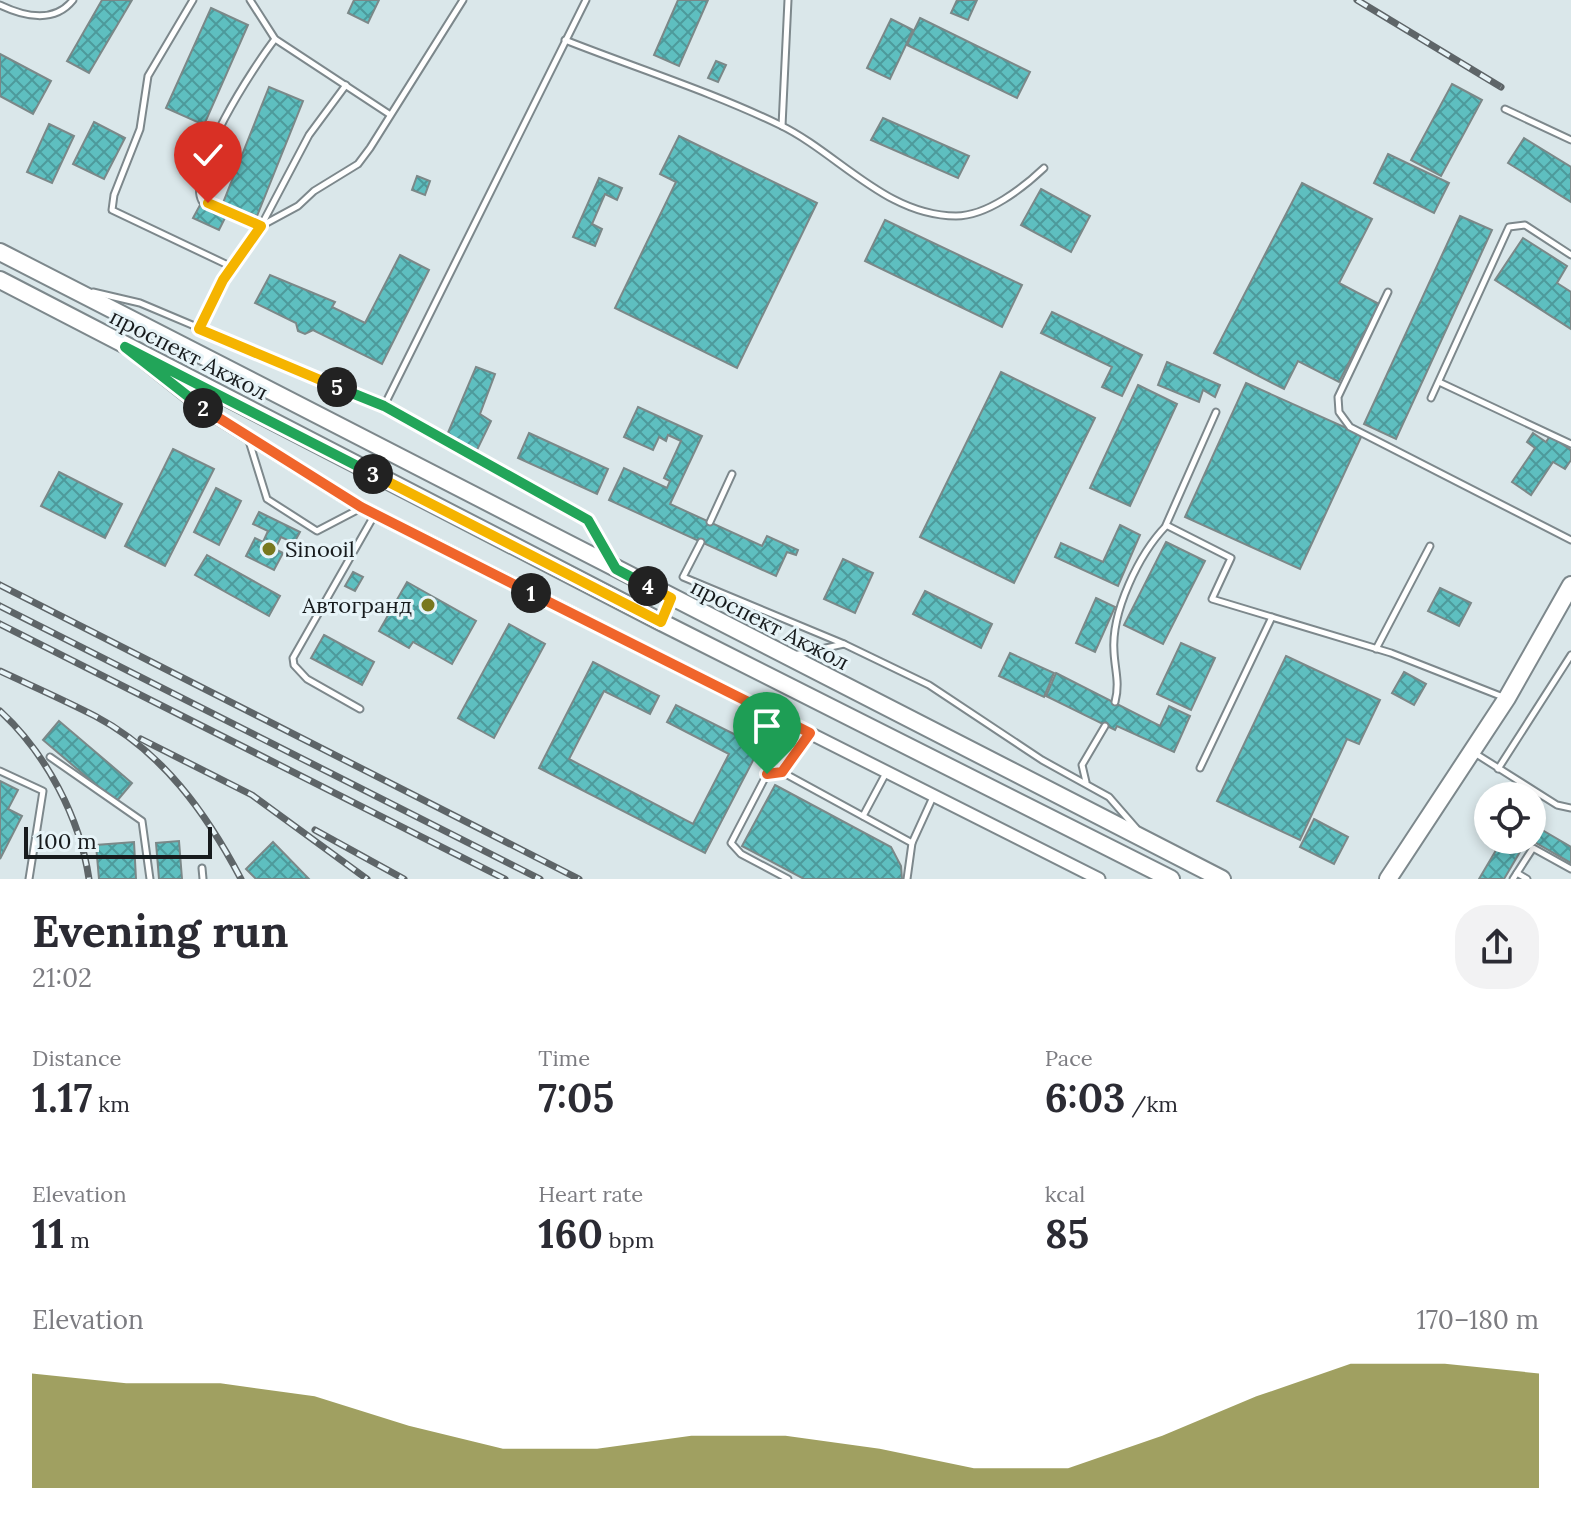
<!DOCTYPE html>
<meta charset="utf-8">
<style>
:root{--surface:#fff;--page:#f2f2f3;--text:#2b2b33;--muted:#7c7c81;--accent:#78781f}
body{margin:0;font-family:Lora,serif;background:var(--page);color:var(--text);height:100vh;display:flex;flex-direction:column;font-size:30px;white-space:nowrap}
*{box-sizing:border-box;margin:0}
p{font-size:26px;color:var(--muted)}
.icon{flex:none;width:44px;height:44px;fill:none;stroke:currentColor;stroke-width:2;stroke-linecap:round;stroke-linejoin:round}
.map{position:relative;height:879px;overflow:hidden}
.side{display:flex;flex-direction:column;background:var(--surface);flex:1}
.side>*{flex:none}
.buttons{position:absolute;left:1474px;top:782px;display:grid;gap:16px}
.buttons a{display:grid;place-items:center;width:72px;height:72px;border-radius:50%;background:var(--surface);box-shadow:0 4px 12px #0003;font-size:40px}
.scale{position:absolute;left:24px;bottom:20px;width:188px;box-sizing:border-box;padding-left:8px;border:4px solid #171b1d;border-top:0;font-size:22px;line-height:28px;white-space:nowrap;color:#171b1d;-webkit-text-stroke:6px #e7f4f8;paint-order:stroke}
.pin{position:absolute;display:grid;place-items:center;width:68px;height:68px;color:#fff;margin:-82px -34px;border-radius:50% 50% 50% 0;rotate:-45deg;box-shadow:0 0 8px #0007}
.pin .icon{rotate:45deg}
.km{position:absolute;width:40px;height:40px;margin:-20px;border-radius:50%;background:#222;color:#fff;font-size:22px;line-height:40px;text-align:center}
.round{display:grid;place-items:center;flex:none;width:84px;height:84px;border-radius:32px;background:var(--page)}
.summary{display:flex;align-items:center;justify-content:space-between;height:136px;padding:0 32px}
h1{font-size:44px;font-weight:700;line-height:60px}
.figures{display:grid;grid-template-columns:repeat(3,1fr);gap:12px;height:136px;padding:8px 32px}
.figures div{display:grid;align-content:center}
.figures b{font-size:40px;font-weight:700}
.figures small{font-size:22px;font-weight:400}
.figures p{font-size:22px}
.chart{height:224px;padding:16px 32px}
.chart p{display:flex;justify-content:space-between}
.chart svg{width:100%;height:144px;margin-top:8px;fill:var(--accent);opacity:.7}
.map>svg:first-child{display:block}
</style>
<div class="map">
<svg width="1571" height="879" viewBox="0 0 1571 879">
<defs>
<pattern id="building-cross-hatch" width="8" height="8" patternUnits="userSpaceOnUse" patternTransform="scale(2)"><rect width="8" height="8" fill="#5ebfc0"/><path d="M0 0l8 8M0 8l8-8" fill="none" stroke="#4d9a9b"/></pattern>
</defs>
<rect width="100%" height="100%" fill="#dae7ea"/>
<g fill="url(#building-cross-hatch)" stroke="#7b8888" stroke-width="2">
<polygon points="102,0 132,0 89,73 67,61"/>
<polygon points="354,0 379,0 368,23 348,13"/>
<polygon points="678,0 708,0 679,66 654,55"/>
<polygon points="957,0 977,0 968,20 951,13"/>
<polygon points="211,8 248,25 204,125 166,108"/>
<polygon points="920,18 1030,72 1017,98 907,45"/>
<polygon points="891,19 913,30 890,79 867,68"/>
<polygon points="0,54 51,81 33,114 0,96"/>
<polygon points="716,61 726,65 718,82 708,78"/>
<polygon points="1452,84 1482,100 1441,176 1411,160"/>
<polygon points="269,87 303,101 257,216 223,203"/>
<polygon points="883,118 969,156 958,178 871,140"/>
<polygon points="94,122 125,138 104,179 73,164"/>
<polygon points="49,124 74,136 52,183 27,172"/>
<polygon points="679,136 817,203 737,368 615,308 676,182 660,174"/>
<polygon points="1524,138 1571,167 1571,202 1508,163"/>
<polygon points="1388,154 1449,183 1434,213 1374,183"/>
<polygon points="417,176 430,181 425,195 412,190"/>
<polygon points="599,178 622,188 617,200 605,194 592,224 602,229 595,246 573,237"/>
<polygon points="1302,183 1372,219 1339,283 1379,304 1339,382 1298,361 1284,389 1214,353"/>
<polygon points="1041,189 1090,216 1071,252 1021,225"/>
<polygon points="200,205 225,218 219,230 193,218"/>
<polygon points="1460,216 1492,230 1396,439 1364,424"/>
<polygon points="885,220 1022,285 1002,327 865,261"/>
<polygon points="1523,238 1567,266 1557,283 1571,292 1571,329 1495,280"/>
<polygon points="400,255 429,270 382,364 313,330 305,334 298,331 296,323 255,303 270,275 335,302 332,307 365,323"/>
<polygon points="1052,312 1142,355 1122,396 1102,387 1112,367 1041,333"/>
<polygon points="1167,362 1220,385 1215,397 1203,390 1199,402 1158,385"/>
<polygon points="476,367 495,374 480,414 491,421 477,450 447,435"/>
<polygon points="1001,372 1095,418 1014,583 920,537"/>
<polygon points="1246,383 1362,435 1300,569 1185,517"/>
<polygon points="1138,385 1177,404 1130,506 1090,488"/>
<polygon points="638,407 702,436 670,504 762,546 767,536 798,550 796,555 787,552 776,576 609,500 624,468 667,488 670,481 664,478 681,441 668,435 666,441 659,437 653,450 624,437"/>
<polygon points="529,433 608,469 597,494 518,458"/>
<polygon points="1533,433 1546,442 1550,436 1571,450 1571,460 1565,469 1553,462 1531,495 1512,482 1535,448 1527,442"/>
<polygon points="173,449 214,469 165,566 125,546"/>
<polygon points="59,472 122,504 105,538 41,506"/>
<polygon points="216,488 241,501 219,545 194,532"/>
<polygon points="259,512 300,532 294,543 281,537 275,549 283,553 274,570 246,556 255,538 263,542 268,531 253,524"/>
<polygon points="1120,525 1140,535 1118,586 1055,557 1061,543 1103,562"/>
<polygon points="1166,542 1205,561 1163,644 1124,625"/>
<polygon points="207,555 280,596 269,616 195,575"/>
<polygon points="843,559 873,573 855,613 824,599"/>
<polygon points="353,572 363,577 355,591 345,586"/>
<polygon points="407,582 476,621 452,664 413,642 409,648 379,631"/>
<polygon points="1440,588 1471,603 1459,626 1428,611"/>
<polygon points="925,591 992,624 981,648 913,614"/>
<polygon points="1096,598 1115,607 1095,652 1076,643"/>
<polygon points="509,624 545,644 494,738 458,718"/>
<polygon points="324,635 374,662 362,685 311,658"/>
<polygon points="1181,643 1215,658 1191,710 1157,694"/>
<polygon points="1010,653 1054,673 1044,697 999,676"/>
<polygon points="1286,656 1380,700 1359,744 1347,739 1300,840 1217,801"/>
<polygon points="593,662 659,696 650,714 604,691 569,759 693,824 729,754 667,722 676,705 760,747 705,853 539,768"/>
<polygon points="1404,672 1426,684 1414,705 1392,693"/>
<polygon points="1056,673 1160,726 1169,706 1190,716 1174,752 1117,726 1115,730 1046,696"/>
<polygon points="59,721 132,783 116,802 43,740"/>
<polygon points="789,731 793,746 768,753 764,737"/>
<polygon points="0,781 18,790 8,809 22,816 0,859"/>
<polygon points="775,785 891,847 901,866 902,879 804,879 742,846"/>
<polygon points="1314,819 1348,837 1334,864 1300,847"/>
<polygon points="1532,824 1571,847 1571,863 1531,840"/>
<polygon points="1502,840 1527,840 1504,879 1479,879"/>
<polygon points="179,841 182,879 159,879 156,843"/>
<polygon points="134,842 136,879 99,879 96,845"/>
<polygon points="273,842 309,879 256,879 246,869"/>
</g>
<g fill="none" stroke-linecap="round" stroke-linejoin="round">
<defs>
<g id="lane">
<polyline points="193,0 148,76 140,129 114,195 112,210 232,267"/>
<polyline points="250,0 275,39 389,114"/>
<path d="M0,5C23,16 54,24 73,0"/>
<path d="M275,39C255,65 185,171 202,201L261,226L309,135L346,85"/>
<path d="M565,40C636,68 712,92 780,125C838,153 886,216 956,216C987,216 1023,188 1044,168"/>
<polyline points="1505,109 1571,140"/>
<polyline points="782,126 788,0"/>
<polyline points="93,292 140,303 384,406 588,520 609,558"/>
<polyline points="1388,292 1338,397 1339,412 1350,427 1571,540"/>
<polyline points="199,329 223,280 261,226 298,206 314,191 358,164 370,148 463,0"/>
<polyline points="1439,382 1571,444"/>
<polyline points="1431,398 1509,227 1525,225 1571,255"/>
<polyline points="384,406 586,0"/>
<polyline points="1216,412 1166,525 1231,558 1212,599 1391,653 1503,697"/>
<polyline points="249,441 267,499 317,531 361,508"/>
<polyline points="710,522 732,474"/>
<polyline points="701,542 683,577 844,644"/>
<polyline points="1376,649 1430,546"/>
<polyline points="794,655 844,644 929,685 1042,760 1109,797 1136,828"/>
<path d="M1115,702C1120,683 1115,671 1114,652C1111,612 1139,554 1166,526"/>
<polyline points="360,709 307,679 294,665 293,658 375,514"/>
<polyline points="1473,752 1557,805 1571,808"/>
<polyline points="50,757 142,821 150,879"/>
<polyline points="1200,768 1272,617"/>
<polyline points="1498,769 1571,655"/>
<polyline points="0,771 43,791 29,879"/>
<polyline points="782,772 912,843"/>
<polyline points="1086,782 1082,765 1105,726"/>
<polyline points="863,816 886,773"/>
<polyline points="202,868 203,879"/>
<polyline points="1517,873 1527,879"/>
<polyline points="788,879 741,854 731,843 767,774 782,772 810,734"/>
<polyline points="907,879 912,843 933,797"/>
<polyline points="1513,879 1533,848 1571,869"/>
</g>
<polyline id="street" points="141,360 200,407 361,507 1099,879"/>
<g id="secondary">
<polyline points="0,252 1222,879"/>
<polyline points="0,280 661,622 1171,879"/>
<polyline points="1388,879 1507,698 1571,585"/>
</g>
</defs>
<use href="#lane" stroke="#7d888c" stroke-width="9"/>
<use href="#street" stroke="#7d888c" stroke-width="15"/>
<use href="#secondary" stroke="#7d888c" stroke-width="20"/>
<use href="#lane" stroke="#fff" stroke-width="5"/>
<use href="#street" stroke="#fff" stroke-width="11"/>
<use href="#secondary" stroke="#fff" stroke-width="16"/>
<defs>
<g id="rail">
<polyline points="1357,0 1501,87"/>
<polyline points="0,585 579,879"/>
<polyline points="0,606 540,879"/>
<polyline points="0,624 505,879"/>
<path d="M0,671C32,686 64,700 95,716C162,751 207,814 241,879"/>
<path d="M0,711C46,753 80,818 89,879"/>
<polyline points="141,739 252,795 367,879"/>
<polyline points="315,830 404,879"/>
</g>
</defs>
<use href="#rail" stroke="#5e6568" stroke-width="7"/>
<use href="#rail" stroke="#e7f4f8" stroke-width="4" stroke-dasharray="12" stroke-linecap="butt"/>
</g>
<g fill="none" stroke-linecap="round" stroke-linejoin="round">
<defs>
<polyline id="split-1" points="531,593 810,733 782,772 767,774"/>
<polyline id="split-2" points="203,408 361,507 531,593"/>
<polyline id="split-3" points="203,408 125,347 373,474"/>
<polyline id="split-4" points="373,474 661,622 671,598 648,586"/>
<polyline id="split-5" points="337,387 384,406 588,520 616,569 648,586"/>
<polyline id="split-6" points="208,203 261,226 223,280 199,329 337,387"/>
</defs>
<use href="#split-1" stroke="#fff" stroke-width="16"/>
<use href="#split-2" stroke="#fff" stroke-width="16"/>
<use href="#split-3" stroke="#fff" stroke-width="16"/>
<use href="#split-4" stroke="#fff" stroke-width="16"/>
<use href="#split-5" stroke="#fff" stroke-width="16"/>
<use href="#split-6" stroke="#fff" stroke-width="16"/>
<use href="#split-1" stroke="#f0652b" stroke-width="10"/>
<use href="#split-2" stroke="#f0652b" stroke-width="10"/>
<use href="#split-3" stroke="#22a559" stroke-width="10"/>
<use href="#split-4" stroke="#f5b400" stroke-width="10"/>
<use href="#split-5" stroke="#22a559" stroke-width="10"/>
<use href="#split-6" stroke="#f5b400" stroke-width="10"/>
</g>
<g fill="#78781f" stroke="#e7f4f8" stroke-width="3">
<circle cx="269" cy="549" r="8"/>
<circle cx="428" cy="605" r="8"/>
</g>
<g text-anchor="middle" stroke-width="6" stroke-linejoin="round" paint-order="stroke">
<g font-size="22" fill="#171b1d" stroke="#e7f4f8">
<text transform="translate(189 354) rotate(27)" y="8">проспект Акжол</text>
<text transform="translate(770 624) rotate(27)" y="8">проспект Акжол</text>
</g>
<g font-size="22" fill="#171b1d" stroke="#e7f4f8" text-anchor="start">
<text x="285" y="557">Sinooil</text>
<text x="412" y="613" text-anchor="end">Автогранд</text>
</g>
</g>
</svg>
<div class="buttons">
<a><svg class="icon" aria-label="locate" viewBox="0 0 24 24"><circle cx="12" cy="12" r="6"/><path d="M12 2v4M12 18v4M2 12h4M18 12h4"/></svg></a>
</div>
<div class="scale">100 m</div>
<div class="pin" style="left:767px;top:774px;background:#1e9e55"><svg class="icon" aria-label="arrive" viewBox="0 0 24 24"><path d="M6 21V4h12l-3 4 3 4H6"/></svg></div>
<div class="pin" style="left:208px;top:203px;background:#d93025"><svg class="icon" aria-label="check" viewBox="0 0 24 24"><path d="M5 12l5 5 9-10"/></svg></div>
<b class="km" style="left:531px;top:593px">1</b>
<b class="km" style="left:203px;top:408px">2</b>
<b class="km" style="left:373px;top:474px">3</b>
<b class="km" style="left:648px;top:586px">4</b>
<b class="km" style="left:337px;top:387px">5</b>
</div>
<section class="side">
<div class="summary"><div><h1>Evening run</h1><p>21:02</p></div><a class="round"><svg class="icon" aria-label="share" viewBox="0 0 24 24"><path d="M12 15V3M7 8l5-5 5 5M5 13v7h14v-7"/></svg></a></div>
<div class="figures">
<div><p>Distance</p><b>1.17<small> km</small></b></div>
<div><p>Time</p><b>7:05</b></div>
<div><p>Pace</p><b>6:03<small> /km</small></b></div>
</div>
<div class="figures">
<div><p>Elevation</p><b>11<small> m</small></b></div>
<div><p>Heart rate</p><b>160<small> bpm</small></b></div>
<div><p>kcal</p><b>85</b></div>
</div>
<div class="chart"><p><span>Elevation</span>170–180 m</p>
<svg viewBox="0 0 160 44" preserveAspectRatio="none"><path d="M0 44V9L10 12L20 12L30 16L40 25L50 32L60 32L70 28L80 28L90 32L100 38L110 38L120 28L130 16L140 6L150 6L160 9V44z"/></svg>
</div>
</section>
